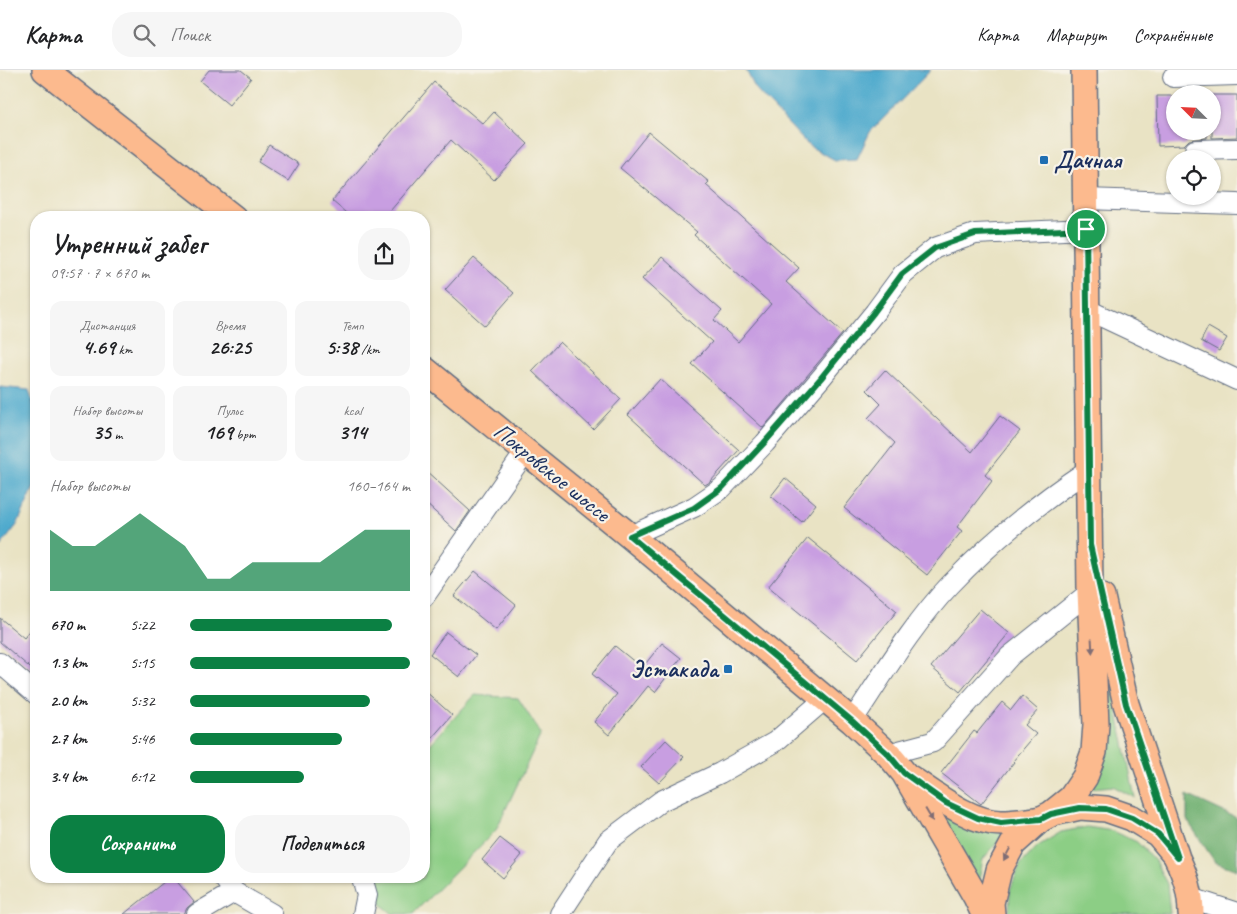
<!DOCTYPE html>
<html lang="ru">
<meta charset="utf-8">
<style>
:root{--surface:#fff;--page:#f6f6f6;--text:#202124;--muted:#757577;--line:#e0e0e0;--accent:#0b8043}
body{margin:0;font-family:Caveat,sans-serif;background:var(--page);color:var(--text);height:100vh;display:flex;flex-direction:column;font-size:19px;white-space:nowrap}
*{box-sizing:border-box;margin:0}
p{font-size:16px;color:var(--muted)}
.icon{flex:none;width:28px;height:28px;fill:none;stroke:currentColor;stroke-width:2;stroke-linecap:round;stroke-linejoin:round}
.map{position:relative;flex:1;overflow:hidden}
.drawer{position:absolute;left:30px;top:141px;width:400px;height:672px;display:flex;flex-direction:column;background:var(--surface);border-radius:20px;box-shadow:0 1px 4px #0004}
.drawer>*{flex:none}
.needle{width:32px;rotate:294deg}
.buttons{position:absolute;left:1166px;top:15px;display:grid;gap:10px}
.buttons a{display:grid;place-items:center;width:55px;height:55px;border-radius:50%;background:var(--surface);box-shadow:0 1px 4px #0004;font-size:25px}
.pin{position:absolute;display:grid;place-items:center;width:42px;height:42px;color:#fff;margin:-21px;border:2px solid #fff;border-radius:50%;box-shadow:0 1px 5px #0007}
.round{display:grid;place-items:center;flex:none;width:52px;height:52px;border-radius:20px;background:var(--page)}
.head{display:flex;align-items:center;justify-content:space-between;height:85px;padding:0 20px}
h1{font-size:28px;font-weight:700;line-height:38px}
.stats{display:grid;grid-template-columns:repeat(3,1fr);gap:8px;height:85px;padding:5px 20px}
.stats div{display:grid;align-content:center;border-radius:12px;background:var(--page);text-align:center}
.stats b{font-size:21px;font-weight:700}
.stats small{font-size:14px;font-weight:400}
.stats p{font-size:14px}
.chart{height:140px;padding:10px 20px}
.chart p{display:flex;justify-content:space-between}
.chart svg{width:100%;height:90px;margin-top:5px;fill:var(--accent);opacity:.7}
.button{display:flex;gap:10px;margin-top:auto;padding:10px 20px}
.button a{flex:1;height:58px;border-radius:20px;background:var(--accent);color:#fff;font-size:20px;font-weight:700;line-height:58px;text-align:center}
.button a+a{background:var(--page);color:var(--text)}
ul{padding:0 20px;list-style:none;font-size:16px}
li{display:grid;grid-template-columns:80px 60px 1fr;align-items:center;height:38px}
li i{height:12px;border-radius:6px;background:var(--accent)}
header{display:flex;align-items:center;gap:30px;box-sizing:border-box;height:70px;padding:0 25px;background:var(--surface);border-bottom:1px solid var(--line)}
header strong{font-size:24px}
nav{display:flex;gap:28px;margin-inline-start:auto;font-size:18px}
.search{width:350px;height:45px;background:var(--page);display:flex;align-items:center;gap:12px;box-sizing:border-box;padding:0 18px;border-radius:20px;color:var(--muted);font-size:19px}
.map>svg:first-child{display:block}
</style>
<header>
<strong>Карта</strong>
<div class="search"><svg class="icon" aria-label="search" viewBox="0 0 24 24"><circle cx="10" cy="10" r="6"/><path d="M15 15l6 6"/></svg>Поиск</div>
<nav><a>Карта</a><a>Маршрут</a><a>Сохранённые</a></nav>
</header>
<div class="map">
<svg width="1237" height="844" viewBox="0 0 1237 844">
<rect width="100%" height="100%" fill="#f7f3e8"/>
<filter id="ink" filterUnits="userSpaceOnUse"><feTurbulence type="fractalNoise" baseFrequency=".02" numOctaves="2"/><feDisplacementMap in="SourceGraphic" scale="10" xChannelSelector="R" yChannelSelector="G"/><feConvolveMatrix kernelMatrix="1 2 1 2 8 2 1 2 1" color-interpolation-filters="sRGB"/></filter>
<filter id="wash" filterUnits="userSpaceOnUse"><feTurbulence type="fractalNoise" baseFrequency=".0096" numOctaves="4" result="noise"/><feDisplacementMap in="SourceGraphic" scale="20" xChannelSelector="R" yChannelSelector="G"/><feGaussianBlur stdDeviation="1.12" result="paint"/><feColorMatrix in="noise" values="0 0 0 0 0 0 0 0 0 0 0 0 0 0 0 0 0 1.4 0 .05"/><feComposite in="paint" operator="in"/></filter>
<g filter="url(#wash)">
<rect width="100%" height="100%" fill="#e9e3c4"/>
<g fill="#8cce85" stroke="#547e72">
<polygon points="1107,589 1135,728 1113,716 1092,718"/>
<polygon points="475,625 518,628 541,664 496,760 413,844 393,844 383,836 359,808 424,808 424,681"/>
<polygon points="925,734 1004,765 983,789 977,819"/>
<polygon points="1087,757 1113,761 1137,772 1155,791 1167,814 1170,844 1009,844 1010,820 1020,795 1038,776 1061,762"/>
</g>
<polygon fill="#71b172" stroke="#467068" points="1187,725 1237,748 1237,800 1215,792 1187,750"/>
<g fill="#4faacd" stroke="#356c96">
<polygon points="746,0 931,0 870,62 857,89 835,90 809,76 756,20"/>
<polygon points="0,317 29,320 36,344 36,413 17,455 0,477"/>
</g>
<g id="blocks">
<g fill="#c89ee1">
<polygon points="209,0 241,0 251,8 229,35 200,11"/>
<polygon points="434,12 483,54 494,42 528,74 494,110 451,70 384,148 352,148 332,131"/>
<polygon points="1212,25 1237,25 1237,67 1212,68"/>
<polygon points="1157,26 1175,26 1175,61 1207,61 1207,68 1189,70 1184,75 1158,76"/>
<polygon points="649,62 709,112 706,115 799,198 786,212 843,263 763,358 692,294 712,272 642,209 662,187 722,241 714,250 738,272 771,234 694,165 697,162 620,98"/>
<polygon points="269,75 299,94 288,111 258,92"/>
<polygon points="474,188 514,223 485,256 445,220"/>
<polygon points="1208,257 1227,268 1219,281 1201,271"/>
<polygon points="560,272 621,329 593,359 532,301"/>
<polygon points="885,300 972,382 1000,346 1020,361 985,405 992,411 957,457 962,461 927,505 844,438 895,373 868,348 881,334 867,320"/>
<polygon points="660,309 739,380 710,412 705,415 628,345"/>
<polygon points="424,399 470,441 456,461 424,432"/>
<polygon points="785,408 816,434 802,452 771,426"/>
<polygon points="808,468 897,541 857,590 768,517"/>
<polygon points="475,501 516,535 496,560 454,526"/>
<polygon points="980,539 1009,563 960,622 931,597"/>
<polygon points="0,548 24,568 36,554 36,603 0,572"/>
<polygon points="446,562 476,585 459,607 430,584"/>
<polygon points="662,573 681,588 655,622 648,616 609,665 594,652 617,624 592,604 615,576 642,598"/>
<polygon points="424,620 452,645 424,677"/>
<polygon points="1022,626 1038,640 1025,655 1036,664 1013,691 1014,692 981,734 941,703 974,661 977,663 1002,632 1011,640"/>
<polygon points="666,670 684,687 659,713 641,697"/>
<polygon points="500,768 522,785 503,808 482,790"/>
<polygon points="169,808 174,808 194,832 187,838 184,844 124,844"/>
</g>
</g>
</g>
<g filter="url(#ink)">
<use href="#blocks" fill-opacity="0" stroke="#636e82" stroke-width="1"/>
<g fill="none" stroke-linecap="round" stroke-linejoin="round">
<defs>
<g id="minor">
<polyline points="1173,7 1237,5"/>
<polyline points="1195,80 1237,79"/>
<polyline points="1085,129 1237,134"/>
<polyline points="1088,240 1237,310"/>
<polyline points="630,466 694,437 722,418 765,373 821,308 875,242 903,204 935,178 975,164 1086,159"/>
<polyline points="424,527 526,381"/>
<polyline points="0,593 36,624"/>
<path d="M852,651C882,606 913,554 950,515C992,471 1038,433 1088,400"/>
<polyline points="888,684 933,672 1010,586 1090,522"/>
<polyline points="224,808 234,822"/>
<polyline points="362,808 367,825 363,844"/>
<polyline points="1191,828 1237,843"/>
<polyline points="197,844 234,822 272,844"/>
<polyline points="560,844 608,771 661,731 720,703 775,672 825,629"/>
</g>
<g id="major">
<polyline points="45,0 234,148"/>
<polyline points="424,299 630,466 852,651 888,684 904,703 976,827 984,844"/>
<path d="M1102,527L1126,634L1177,788C1186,807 1191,823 1191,844"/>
<path d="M910,708C936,725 970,753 1002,753C1015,753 1028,751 1041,749"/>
<polyline points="1053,743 1080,737 1106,739 1132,748 1158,764 1173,782"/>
<polyline points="992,844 991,833 999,800 1013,774 1041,749 1051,744 1071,728 1085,707 1094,682 1096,654 1090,522 1084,0"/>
</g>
</defs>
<use href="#minor" stroke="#636e82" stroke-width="22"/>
<use href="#major" stroke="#636e82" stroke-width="28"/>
<use href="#minor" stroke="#fff" stroke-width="20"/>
<use href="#major" stroke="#fcba8e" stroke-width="25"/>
</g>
<defs><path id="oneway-solid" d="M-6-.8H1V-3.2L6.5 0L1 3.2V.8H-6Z" transform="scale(1.25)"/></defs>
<g fill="#806e74">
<use href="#oneway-solid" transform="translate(1092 576) rotate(87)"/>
<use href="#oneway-solid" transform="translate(929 745) rotate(60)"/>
<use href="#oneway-solid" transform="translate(1007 784) rotate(118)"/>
</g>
</g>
<g fill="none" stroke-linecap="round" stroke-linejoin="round" filter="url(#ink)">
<defs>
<polygon id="route" points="1086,159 1090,475 1126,634 1178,788 1158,764 1132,748 1106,739 1080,738 1051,744 1041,749 1001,753 978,748 946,733 904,703 888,684 852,651 630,466 694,438 722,418 764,373 821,308 874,242 902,204 935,178 975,164"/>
</defs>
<use href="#route" stroke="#fff" stroke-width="10"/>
<use href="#route" stroke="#0b8043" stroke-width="6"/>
</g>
<g fill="#1f6fb2" stroke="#f7f3e8" stroke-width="2">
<rect x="1039" y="85" width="10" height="10" rx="2.5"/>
<rect x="723" y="594" width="10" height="10" rx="2.5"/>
</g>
<g text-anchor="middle" stroke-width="4.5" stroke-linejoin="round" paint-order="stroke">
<g font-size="24" font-weight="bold" fill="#1b2f5e" stroke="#f7f3e8" text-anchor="start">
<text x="1054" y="98">Дачная</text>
<text x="718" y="607" text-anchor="end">Эстакада</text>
</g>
<g font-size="24" fill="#1b2f5e" stroke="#f7f3e8">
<text transform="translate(552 402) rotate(39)" y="8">Покровское шоссе</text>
</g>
</g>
</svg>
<div class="buttons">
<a><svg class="needle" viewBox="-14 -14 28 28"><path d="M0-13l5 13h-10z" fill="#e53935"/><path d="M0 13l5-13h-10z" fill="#757577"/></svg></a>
<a><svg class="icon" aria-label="locate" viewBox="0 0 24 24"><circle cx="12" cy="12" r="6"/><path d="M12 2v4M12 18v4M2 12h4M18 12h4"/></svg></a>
</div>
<div class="pin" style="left:1086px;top:159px;background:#1e9e55"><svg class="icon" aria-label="arrive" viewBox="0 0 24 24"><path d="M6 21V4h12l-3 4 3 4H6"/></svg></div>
<section class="drawer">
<div class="head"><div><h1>Утренний забег</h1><p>09:57 · 7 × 670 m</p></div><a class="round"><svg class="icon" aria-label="share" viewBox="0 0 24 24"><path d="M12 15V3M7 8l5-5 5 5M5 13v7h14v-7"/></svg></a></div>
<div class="stats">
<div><p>Дистанция</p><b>4.69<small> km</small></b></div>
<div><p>Время</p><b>26:25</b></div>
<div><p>Темп</p><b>5:38<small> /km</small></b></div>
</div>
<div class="stats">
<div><p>Набор высоты</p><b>35<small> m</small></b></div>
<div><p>Пульс</p><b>169<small> bpm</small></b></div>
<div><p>kcal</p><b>314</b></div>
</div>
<div class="chart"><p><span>Набор высоты</span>160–164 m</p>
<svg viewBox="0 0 160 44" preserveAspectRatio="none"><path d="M0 44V14L10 22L20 22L30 14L40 6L50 14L60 22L70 38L80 38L90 30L100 30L110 30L120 30L130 22L140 14L150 14L160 14V44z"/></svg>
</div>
<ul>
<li><b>670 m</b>5:22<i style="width:92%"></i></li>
<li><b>1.3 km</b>5:15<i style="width:100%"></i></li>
<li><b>2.0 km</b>5:32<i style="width:82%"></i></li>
<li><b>2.7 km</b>5:46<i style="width:69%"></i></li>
<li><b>3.4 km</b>6:12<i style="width:52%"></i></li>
</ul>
<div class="button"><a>Сохранить</a><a>Поделиться</a></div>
</section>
</div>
